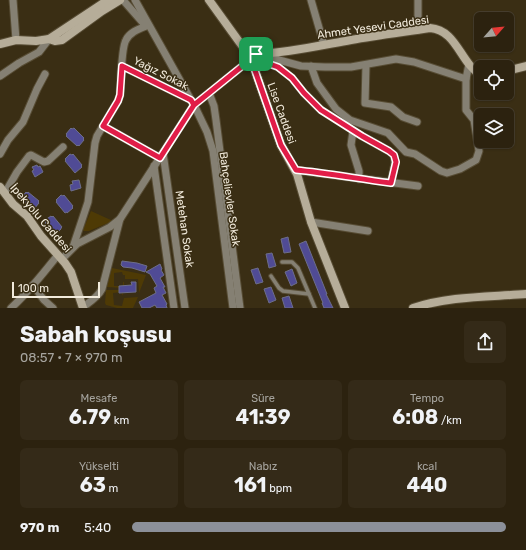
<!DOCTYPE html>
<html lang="tr">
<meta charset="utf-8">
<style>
:root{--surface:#2c220f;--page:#342a18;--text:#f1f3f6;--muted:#a6a49e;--line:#483f2f;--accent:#8c9099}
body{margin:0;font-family:Rubik,sans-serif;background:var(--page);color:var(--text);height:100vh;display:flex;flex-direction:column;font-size:15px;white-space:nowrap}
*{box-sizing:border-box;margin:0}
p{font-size:13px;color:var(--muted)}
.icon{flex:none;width:22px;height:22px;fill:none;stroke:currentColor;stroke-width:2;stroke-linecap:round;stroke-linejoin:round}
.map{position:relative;height:308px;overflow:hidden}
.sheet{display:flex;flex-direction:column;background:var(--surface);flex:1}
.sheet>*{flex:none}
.needle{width:26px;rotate:63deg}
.controls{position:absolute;left:474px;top:12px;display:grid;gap:8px}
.controls a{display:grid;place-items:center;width:40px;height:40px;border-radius:6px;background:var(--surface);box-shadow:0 1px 3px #0004,0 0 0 1px var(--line);font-size:20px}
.scale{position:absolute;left:12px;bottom:10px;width:88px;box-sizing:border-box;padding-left:4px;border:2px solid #f1eadb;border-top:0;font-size:11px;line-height:14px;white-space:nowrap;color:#f1eadb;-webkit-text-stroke:3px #3a2e14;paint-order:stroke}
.pin{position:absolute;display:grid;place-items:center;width:34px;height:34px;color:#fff;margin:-17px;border-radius:8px;box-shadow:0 2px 6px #0006}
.round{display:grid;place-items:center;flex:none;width:42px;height:42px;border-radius:6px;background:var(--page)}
.summary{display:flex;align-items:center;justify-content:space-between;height:68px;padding:0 20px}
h1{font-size:22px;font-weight:700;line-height:30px}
.metrics{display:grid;grid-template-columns:repeat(3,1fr);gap:6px;height:68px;padding:4px 20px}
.metrics div{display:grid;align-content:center;border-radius:6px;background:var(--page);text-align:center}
.metrics b{font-size:20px;font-weight:700}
.metrics small{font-size:11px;font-weight:400}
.metrics p{font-size:11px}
ul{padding:0 20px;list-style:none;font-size:13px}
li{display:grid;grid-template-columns:64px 48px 1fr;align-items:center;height:30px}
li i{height:10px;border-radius:5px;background:var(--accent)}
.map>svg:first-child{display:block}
</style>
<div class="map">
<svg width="526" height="308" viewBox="0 0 526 308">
<rect width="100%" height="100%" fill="#3a2e14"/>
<g fill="#4e3a05">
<polygon points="91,211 113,221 89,231 84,231 83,230"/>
<polygon points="112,268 146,275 139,293 138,279 125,279 125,275 123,275 122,272 114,273 114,286 123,286 123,282 124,282 124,288 107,287"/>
<polygon points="106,290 122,290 123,295 122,295 122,292 113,293 114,305 122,306 124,298 138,297 133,308 117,308 106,305 105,303"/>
</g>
<g fill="#504b95" stroke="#6d6e8a">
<polygon points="71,128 72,129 74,128 84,138 83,139 84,140 79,146 78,145 77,146 66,136 67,135 66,134"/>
<polygon points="70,154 72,155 73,154 82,165 81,166 82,167 75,173 65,161 66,160 65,159"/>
<polygon points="37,165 38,167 40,166 43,172 35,177 32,171 34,170 32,167"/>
<polygon points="79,180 81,188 71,191 70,185 73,184 72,181"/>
<polygon points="26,192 27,193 28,192 39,201 38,202 39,203 34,209 33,208 32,209 22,200 23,199 21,198"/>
<polygon points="61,195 63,196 64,195 73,206 72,207 73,208 67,213 67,212 65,213 56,202 57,201 56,200"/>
<polygon points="51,216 52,217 53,216 62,227 61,228 61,229 56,234 55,233 54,234 45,223 46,222 45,220"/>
<polygon points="288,237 291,252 284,253 281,239"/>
<polygon points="306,241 327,294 326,294 333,308 324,308 322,303 323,303 299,244"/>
<polygon points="272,253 276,266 269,268 266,254"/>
<polygon points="122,261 137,263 147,266 145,272 132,268 123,267 121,265"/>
<polygon points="160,264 162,269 161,270 164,275 160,278 165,287 163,287 166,293 162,295 167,304 166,305 167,308 157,308 155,305 149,308 142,308 139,302 156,293 154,288 157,286 150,274 146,272"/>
<polygon points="258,268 263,282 256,284 251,270"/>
<polygon points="292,269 297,283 291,286 285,272"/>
<polygon points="131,282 136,282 136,292 119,293 119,286 132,285"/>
<polygon points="271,287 276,300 269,303 264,289"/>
<polygon points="289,296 293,308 285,308 282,298"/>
</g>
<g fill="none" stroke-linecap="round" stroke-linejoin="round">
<defs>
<g id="lane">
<polyline points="282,262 292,262 298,268 315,308"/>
<polyline points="271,276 279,288 283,291 309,294"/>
</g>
<g id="street">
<polyline points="13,0 16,40"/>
<polyline points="123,0 144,24"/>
<polyline points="135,0 196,109 207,132 213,151 233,308"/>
<polyline points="311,0 324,45"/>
<polyline points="418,0 418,30"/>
<polyline points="256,54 264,62 278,67 292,78 304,93 321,110 362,136 389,151 394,155 395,163 391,183"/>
<polyline points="265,54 279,60 301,66 325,67 351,67 396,59 414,62 466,79"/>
<polyline points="366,65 365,103 391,107 403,117 417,122"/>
<polyline points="122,66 191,100"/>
<polyline points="311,66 317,83 336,109 350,120 388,133 406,152 415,154 441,171 447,173 460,169 476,160 479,151 474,120 466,110 466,79 469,64"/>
<polyline points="0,76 19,63 39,52 49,39"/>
<polyline points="209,93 214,106 216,120 240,308"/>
<polyline points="103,126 160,158"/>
<polyline points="353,131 351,145 359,171 359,179"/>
<polyline points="163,153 185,308"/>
<polyline points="0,154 8,140 23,122 37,89 45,74"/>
<polyline points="154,166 174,308"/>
<polyline points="295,170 418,186"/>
<polyline points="5,193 17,172 29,156 31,155 44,162 48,161 63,147"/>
<polyline points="311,222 368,231"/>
<path d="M73,247L88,202L95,143L97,136L118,101L120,95C121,84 121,48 126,40C130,32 139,29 146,26"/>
<polyline points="62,259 77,244 110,227 120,219 194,105 251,59"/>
<polyline points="33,285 44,300 53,308"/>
<path d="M83,307C90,302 98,297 102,289L120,219"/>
<path d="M11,308C29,292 43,273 58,255"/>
</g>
<g id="secondary">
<polyline points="209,0 248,54 251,59 281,145 297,174 311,222 345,308"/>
<polyline points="49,39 55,41 62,40 102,11 120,0"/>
<polyline points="0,44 16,40 36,41 49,39 108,0"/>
<path d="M248,54C282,54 317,46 351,40C377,35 404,32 430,28C457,30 460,63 481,75"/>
<polyline points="507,71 526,66"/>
<polyline points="0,187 13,204 27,216 41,236 65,263 71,272 83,308"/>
<path d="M413,308C449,296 488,297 526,294"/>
</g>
</defs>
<use href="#lane" stroke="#574c34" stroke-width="5.5"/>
<use href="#street" stroke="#574c34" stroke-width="9"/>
<use href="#secondary" stroke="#574c34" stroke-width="10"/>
<use href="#lane" stroke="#858073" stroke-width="3.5"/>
<use href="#street" stroke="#858073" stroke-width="7"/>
<use href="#secondary" stroke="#b6ad99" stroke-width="8"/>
</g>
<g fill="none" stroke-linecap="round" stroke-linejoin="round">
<defs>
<path id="route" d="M256,54H248L251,59L194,105L160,158L103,126L118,101L120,95L122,66L191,100L194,105L251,59L281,145L296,170C327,173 359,179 391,183L396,162L394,155L389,151L362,136L321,110L304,93L292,78L278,67L264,62L256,54"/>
</defs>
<use href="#route" stroke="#fff" stroke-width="8"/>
<use href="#route" stroke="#e11d48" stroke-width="5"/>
</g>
<g text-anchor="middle" stroke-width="3" stroke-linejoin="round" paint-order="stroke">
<g font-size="11" fill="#f1eadb" stroke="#3a2e14">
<text transform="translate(373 27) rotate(-8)" y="4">Ahmet Yesevi Caddesi</text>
<text transform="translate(161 73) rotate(27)" y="4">Yağız Sokak</text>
<text transform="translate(282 113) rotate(70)" y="4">Lise Caddesi</text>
<text transform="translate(230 199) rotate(82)" y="4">Bahçelievler Sokak</text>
<text transform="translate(41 218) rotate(49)" y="4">İpekyolu Caddesi</text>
<text transform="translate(185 229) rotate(82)" y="4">Metehan Sokak</text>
</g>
</g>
</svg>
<div class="controls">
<a><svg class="needle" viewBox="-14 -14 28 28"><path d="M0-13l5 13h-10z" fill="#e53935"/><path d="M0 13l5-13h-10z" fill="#a6a49e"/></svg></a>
<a><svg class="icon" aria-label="locate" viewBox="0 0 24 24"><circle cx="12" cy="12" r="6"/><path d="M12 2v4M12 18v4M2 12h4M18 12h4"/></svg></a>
<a><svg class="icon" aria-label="layers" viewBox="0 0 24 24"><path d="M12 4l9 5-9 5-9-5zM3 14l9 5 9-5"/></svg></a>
</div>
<div class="scale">100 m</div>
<div class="pin" style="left:256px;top:54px;background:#1e9e55"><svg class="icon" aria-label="arrive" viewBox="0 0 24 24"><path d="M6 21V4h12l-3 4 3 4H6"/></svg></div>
</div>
<section class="sheet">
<div class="summary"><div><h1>Sabah koşusu</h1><p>08:57 · 7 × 970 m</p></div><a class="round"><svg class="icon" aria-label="share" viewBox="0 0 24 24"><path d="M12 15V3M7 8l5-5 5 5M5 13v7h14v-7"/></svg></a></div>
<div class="metrics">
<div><p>Mesafe</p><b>6.79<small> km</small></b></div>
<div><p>Süre</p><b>41:39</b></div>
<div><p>Tempo</p><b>6:08<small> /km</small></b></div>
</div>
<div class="metrics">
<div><p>Yükselti</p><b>63<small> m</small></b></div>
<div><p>Nabız</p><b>161<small> bpm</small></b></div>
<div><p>kcal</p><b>440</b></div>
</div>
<ul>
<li><b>970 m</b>5:40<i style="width:100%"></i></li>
</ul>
</section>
